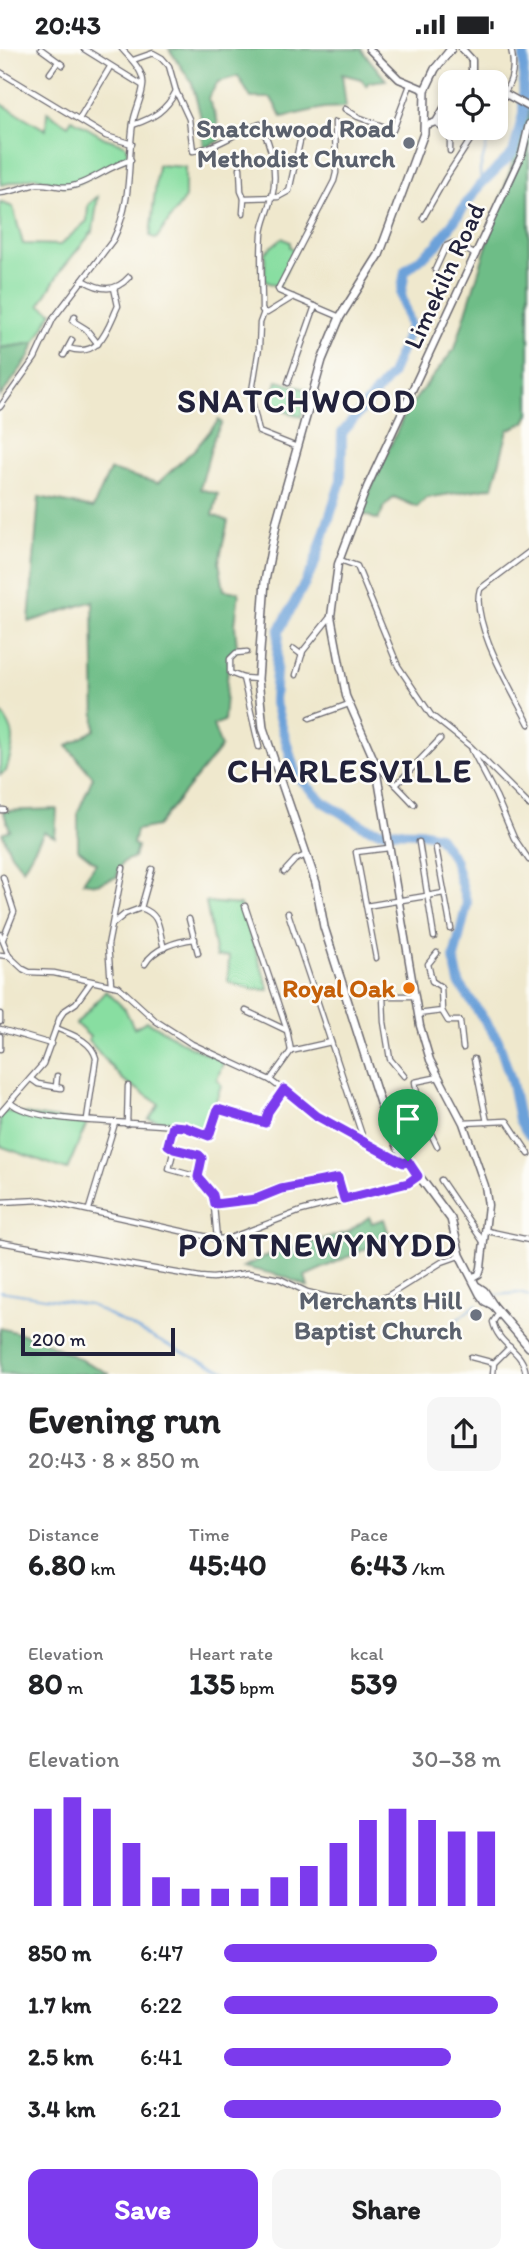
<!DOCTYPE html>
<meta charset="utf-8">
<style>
:root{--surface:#fff;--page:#f6f6f6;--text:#202124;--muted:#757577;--accent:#7c3aed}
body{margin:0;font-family:Itim,sans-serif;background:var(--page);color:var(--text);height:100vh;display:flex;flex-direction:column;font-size:26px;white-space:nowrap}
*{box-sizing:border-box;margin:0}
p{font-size:23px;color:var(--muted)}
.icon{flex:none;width:38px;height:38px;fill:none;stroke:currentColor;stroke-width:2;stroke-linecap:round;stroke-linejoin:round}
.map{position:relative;height:1325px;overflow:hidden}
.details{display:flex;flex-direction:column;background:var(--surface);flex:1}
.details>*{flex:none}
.fabs{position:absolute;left:438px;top:21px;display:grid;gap:14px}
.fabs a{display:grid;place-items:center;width:70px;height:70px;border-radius:14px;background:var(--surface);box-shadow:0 4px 10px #0003;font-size:35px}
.scale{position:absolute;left:21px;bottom:18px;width:154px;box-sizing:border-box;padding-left:7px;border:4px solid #22223b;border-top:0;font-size:19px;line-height:24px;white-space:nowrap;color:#22223b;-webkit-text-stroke:5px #fdfcf7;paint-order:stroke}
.pin{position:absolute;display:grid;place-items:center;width:60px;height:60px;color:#fff;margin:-72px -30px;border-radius:50% 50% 50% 0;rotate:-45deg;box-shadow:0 0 7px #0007}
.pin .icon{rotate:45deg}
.round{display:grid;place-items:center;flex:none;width:74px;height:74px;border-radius:14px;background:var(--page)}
.overview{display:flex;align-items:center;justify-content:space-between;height:119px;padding:0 28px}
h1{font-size:38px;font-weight:700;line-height:52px}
.stats{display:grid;grid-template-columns:repeat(3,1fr);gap:10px;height:119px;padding:7px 28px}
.stats div{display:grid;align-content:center}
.stats b{font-size:30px;font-weight:700}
.stats small{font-size:19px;font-weight:400}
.stats p{font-size:19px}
.chart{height:196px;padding:14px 28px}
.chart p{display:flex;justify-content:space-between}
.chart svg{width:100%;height:126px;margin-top:7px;stroke:var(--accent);stroke-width:6}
.button{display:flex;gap:14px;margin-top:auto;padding:14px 28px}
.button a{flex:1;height:80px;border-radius:14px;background:var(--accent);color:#fff;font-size:28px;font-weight:700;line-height:80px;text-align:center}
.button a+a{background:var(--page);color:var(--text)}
ul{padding:0 28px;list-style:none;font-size:23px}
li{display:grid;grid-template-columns:112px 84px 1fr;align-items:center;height:52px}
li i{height:18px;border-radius:9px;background:var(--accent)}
.status{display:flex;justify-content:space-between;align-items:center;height:49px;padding:0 35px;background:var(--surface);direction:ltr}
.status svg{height:19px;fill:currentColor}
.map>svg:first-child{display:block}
</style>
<div class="status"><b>20:43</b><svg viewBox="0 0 49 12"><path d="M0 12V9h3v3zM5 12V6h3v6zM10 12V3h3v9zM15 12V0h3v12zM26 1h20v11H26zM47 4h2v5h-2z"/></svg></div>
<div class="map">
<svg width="529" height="1325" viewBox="0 0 529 1325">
<rect width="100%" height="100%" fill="#fdfcf7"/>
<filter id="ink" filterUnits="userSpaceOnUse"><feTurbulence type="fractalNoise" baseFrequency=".0143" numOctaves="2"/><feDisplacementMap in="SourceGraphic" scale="14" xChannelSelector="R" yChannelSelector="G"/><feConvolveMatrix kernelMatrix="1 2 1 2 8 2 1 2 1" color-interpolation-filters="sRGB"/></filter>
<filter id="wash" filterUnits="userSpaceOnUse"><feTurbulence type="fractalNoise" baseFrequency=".00686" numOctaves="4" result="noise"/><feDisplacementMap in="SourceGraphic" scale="28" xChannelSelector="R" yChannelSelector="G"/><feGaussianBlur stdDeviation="1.57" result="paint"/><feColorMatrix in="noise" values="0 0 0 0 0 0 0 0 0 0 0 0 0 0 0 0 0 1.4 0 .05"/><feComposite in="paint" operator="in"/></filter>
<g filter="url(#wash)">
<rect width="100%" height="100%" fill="#efe8cd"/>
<g fill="#88dea1" stroke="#55806e" stroke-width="2">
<polygon points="0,54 46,81 47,63 68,76 72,70 105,89 124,95 128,100 126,108 79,134 65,137 35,128 1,136"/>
<polygon points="158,116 185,118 185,149 156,190 150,187"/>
<polygon points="98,147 93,182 61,221 40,256 52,263 35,294 0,299 0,153 13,158 23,195 60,196 87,172 88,156"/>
<polygon points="282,189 290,193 290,198 295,201 278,238 265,232 265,203"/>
<polygon points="277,332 309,341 301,368 270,357"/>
<path d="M0,662C19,686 14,694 6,722L0,726Z"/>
<polygon points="206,853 240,856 269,941 251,940 228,933 229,907 216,908"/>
<polygon points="106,942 125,960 134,979 147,972 191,998 224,1012 217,1030 221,1036 207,1081 201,1081 185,1076 149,1070 159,1055 122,1030 88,991 90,988 76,975"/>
<polygon points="4,1062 87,1074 67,1121 0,1097 0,1066"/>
</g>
<g fill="#6ebd87" stroke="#487061" stroke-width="2">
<polygon points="169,0 361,0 386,31 369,33 366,37 361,30 342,25 346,58 324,59 282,68 271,49 251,49 238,27 218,33 208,49 217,70 220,92 204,99 200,65 192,34"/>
<polygon points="529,60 529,365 525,373 508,381 493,438 426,449 417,458 394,448 385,457 378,471 360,464 406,362 455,299"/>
<polygon points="35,294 30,307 0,348 0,299"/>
<path d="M219,371L222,374L214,388L200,440L218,445L213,466L228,472L219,513L224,541L239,543L235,576L237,599L229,605L224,672L213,676L221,698L157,777L136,781L133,795L137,797L134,809C121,811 120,816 117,828L97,835L83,833L96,814L78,800V763L93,728L67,697L95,681L93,552L29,573L39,448L93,459L110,421L158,434L196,399Z"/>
<polygon points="57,760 55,788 44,783 23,820 11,805 2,784 10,781 3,762"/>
<polygon points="369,1168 372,1174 384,1170 390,1189 305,1227 308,1238 282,1227 243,1218 271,1205 348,1183"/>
<polygon points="0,1279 37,1289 110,1325 0,1325"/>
</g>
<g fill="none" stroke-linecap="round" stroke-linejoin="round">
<g stroke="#6ca1d9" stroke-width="2">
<polyline points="481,135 480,121 491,79"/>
<polyline points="0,1242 90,1256 177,1301 232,1325"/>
<polyline points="496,1246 519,1244 529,1247"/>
<polyline points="454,1273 477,1255"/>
</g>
<polyline stroke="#6ca1d9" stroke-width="10" points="524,0 523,65 513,104 479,137 437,196 405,222 401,245 410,278 391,326 342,384 341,432 313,519 279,582 274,651 296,726 323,753 365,778 379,782 420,783 438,787 454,810 467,855 454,909 459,934 498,991 512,1034 519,1071 529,1086"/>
</g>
</g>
<g filter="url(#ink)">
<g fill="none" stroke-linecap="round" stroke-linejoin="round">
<defs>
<g id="minor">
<polyline points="41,0 63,16"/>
<polyline points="84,0 142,36"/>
<path d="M133,11L153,4L162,9L169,17L176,42L189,70L193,102C218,99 237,82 260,75C272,97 278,124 272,148C270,161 263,172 262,185C260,210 262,235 262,261L264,263"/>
<polyline points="0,23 106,87 132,95"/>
<polyline points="50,24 58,13"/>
<path d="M504,44C513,31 515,16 511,0"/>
<polyline points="495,52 502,42"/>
<polyline points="345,60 358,68 393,81 410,36"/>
<polyline points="79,70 110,18"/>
<polyline points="335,73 336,124 334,132 278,240 279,242 340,268"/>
<polyline points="436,73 450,86 450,102"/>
<path d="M133,76C153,69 166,62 176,42"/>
<polyline points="240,119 241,142 244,149"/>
<path d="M0,144C13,143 25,137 37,135C51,134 62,141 76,136C95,130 111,116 131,111"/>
<polyline points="243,164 244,149 278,148 289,142 300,92"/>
<polyline points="423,169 445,130 478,79"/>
<polyline points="435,221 446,197 453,194 476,206"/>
<path d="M83,231C100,241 115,244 129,228"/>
<polyline points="264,263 260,274 259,299 251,348 259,383 297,398"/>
<polyline points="264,263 267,264 293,248"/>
<polyline points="75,267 73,272 86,280 98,295"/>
<path d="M68,299C100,310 107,280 118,257L114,239"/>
<polyline points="64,306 72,291"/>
<polyline points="288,334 315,257"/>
<path d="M0,358L35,309L53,270L113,191C133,151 127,116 133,74C135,61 142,49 143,37C145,23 131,10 122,0"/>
<path d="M529,503L480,540C470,574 513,643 529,675"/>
<polyline points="340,511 357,517 398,617 431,666 470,697 529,756"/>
<polyline points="294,600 302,606"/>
<polyline points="296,626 303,602 331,567"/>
<polyline points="243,629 230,624 230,610 236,604 247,603"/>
<polyline points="258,630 243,629 259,698"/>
<polyline points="310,669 349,655"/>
<polyline points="472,701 496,747 514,789 529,811"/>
<polyline points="376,715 414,755"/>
<polyline points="396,736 440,690"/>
<polyline points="0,761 4,761"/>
<polyline points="419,793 434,888"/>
<polyline points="436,799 451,880"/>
<path d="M152,820L141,859C162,866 158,881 164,899"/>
<polyline points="284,823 295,811 306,806"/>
<polyline points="3,828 14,863 3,890"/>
<polyline points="245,857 287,981 291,1002"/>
<polyline points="366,857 444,844"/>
<polyline points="288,864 364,1092"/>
<polyline points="189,870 198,904"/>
<polyline points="114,874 125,865 141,859"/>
<polyline points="0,885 9,907 23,920 29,923 54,924 119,938 156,972 192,995 270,1031 317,1067 397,1111 404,1114 407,1113"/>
<polyline points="0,906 9,907"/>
<polyline points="376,909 356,803 389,799"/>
<path d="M145,915C154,899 177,892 195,890"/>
<polyline points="111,935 108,896 123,819"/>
<polyline points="246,962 286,981"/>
<polyline points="442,962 448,972 460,972 463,999"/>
<polyline points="418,965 442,962 441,938 432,932 428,915 437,904"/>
<polyline points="0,973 0,965"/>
<path d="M56,979C72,986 91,991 96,1009L87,1070"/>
<polyline points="0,980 51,995"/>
<polyline points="0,987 0,1000"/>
<polyline points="291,1002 331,993"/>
<polyline points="474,1010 487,1073"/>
<polyline points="404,1027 390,1010 384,973 383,947 415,947"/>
<polyline points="31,1030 38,1035 61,1039"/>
<polyline points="270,1031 291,1002"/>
<polyline points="56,1038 57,1027"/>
<path d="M10,1053C31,1076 148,1072 183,1078C192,1080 200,1083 209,1087L218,1060L265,1074L268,1063L284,1040"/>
<polyline points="0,1064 43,1015 60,968 64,962 76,954 91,933"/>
<polyline points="463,1074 507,1072 529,1105"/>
<polyline points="127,1075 128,1037"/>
<polyline points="173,1077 168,1096 174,1100 199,1106 202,1109 198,1128 213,1146 217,1190"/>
<polyline points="437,1097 420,1062 415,1033 439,1028"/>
<polyline points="174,1100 169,1120 198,1128"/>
<polyline points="441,1131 484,1194"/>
<polyline points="0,1153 41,1151 217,1190 230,1189 301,1162 408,1134 418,1127"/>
<polyline points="215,1155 256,1150 281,1140 338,1129 344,1150"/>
<polyline points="89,1160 115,1074"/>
<polyline points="487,1182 529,1191"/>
<polyline points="0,1193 200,1228 213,1229 248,1224 280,1230 307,1243 327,1248 368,1252 386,1248 442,1213 459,1207"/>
<path d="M499,1264L493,1273C499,1298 523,1300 526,1325"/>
<polyline points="471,1308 494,1314"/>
<polyline points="493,1325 494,1314 510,1298"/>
</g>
<g id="secondary">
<polyline points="369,0 399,30 425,41"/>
<polyline points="462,0 472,11 472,33"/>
<polyline points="495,39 529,58"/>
<polyline points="424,77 436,73 450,49"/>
<polyline points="472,1229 479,1225 481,1219 488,1156 485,1137 463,1074 430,1011 420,977 375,713 346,647 331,567 338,515 367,438 522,105 529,75"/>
</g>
<g id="primary">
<polyline points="451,0 435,20 425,41 424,84 379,206 340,268 322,311 277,471 265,532 258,630 263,679 316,834 324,878 381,1057 399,1100 451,1170 460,1206 480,1245 485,1252 493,1256"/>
<polyline points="478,1238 484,1242 493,1256 529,1298"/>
</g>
</defs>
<use href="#minor" stroke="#6a676e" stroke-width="7"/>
<use href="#secondary" stroke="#6a676e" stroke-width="9"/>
<use href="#primary" stroke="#6a676e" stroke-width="10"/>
<use href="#minor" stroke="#fff" stroke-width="4.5"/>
<use href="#secondary" stroke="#fff" stroke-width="6"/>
<use href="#primary" stroke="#fff" stroke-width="7"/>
</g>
</g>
<g fill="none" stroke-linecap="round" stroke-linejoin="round" filter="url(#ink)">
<defs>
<polygon id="route" points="284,1040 317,1067 397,1111 404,1114 408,1112 418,1127 408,1134 344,1150 338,1129 281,1140 256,1150 215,1155 213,1146 198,1128 202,1109 199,1106 174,1100 168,1096 173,1077 185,1078 209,1087 218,1060 265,1074 268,1063"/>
</defs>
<use href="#route" stroke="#fff" stroke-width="14"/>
<use href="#route" stroke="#7c3aed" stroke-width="9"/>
</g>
<g fill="#6b7280" stroke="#fdfcf7" stroke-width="2.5">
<circle cx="409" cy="94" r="7"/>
<circle cx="476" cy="1266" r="7"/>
</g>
<circle fill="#e8710a" stroke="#fdfcf7" stroke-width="2.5" cx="409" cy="939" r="7"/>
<g text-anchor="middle" stroke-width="5" stroke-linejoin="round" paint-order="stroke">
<g font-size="26" font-weight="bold" fill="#5b616d" stroke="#fdfcf7" text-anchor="end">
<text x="395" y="88">Snatchwood Road<tspan x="395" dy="30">Methodist Church</tspan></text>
<text x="462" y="1260">Merchants Hill<tspan x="462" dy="30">Baptist Church</tspan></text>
</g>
<g font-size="26" fill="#22223b" stroke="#fdfcf7">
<text transform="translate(444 227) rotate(-65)" y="9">Limekiln Road</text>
</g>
<g font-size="26" font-weight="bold" fill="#c56008" stroke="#fdfcf7" text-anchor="end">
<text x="395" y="948">Royal Oak</text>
</g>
<g font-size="33" font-weight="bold" letter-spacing="2" fill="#22223b" stroke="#fdfcf7">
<text x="297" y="363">SNATCHWOOD</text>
<text x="350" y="733">CHARLESVILLE</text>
<text x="318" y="1207">PONTNEWYNYDD</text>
</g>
</g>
</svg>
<div class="fabs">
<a><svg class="icon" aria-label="locate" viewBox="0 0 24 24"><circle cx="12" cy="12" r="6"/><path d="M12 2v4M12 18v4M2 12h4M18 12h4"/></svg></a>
</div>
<div class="scale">200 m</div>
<div class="pin" style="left:408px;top:1112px;background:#1e9e55"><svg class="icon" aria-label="arrive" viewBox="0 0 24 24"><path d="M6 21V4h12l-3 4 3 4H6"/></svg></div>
</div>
<section class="details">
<div class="overview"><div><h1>Evening run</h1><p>20:43 · 8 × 850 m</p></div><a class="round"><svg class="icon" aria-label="share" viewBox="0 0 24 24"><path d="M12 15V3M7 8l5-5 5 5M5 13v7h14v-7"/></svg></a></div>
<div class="stats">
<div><p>Distance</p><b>6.80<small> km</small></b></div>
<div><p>Time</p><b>45:40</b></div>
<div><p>Pace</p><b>6:43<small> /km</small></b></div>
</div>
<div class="stats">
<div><p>Elevation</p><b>80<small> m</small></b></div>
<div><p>Heart rate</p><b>135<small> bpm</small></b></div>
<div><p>kcal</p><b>539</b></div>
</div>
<div class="chart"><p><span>Elevation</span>30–38 m</p>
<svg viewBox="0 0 160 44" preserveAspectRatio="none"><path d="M5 44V10M15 44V6M25 44V10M35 44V22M45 44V34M55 44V38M65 44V38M75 44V38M85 44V34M95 44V30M105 44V22M115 44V14M125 44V10M135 44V14M145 44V18M155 44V18"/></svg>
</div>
<ul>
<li><b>850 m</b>6:47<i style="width:77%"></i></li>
<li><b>1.7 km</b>6:22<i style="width:99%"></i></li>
<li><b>2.5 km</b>6:41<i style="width:82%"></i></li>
<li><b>3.4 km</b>6:21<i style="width:100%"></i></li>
</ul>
<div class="button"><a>Save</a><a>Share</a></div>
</section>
